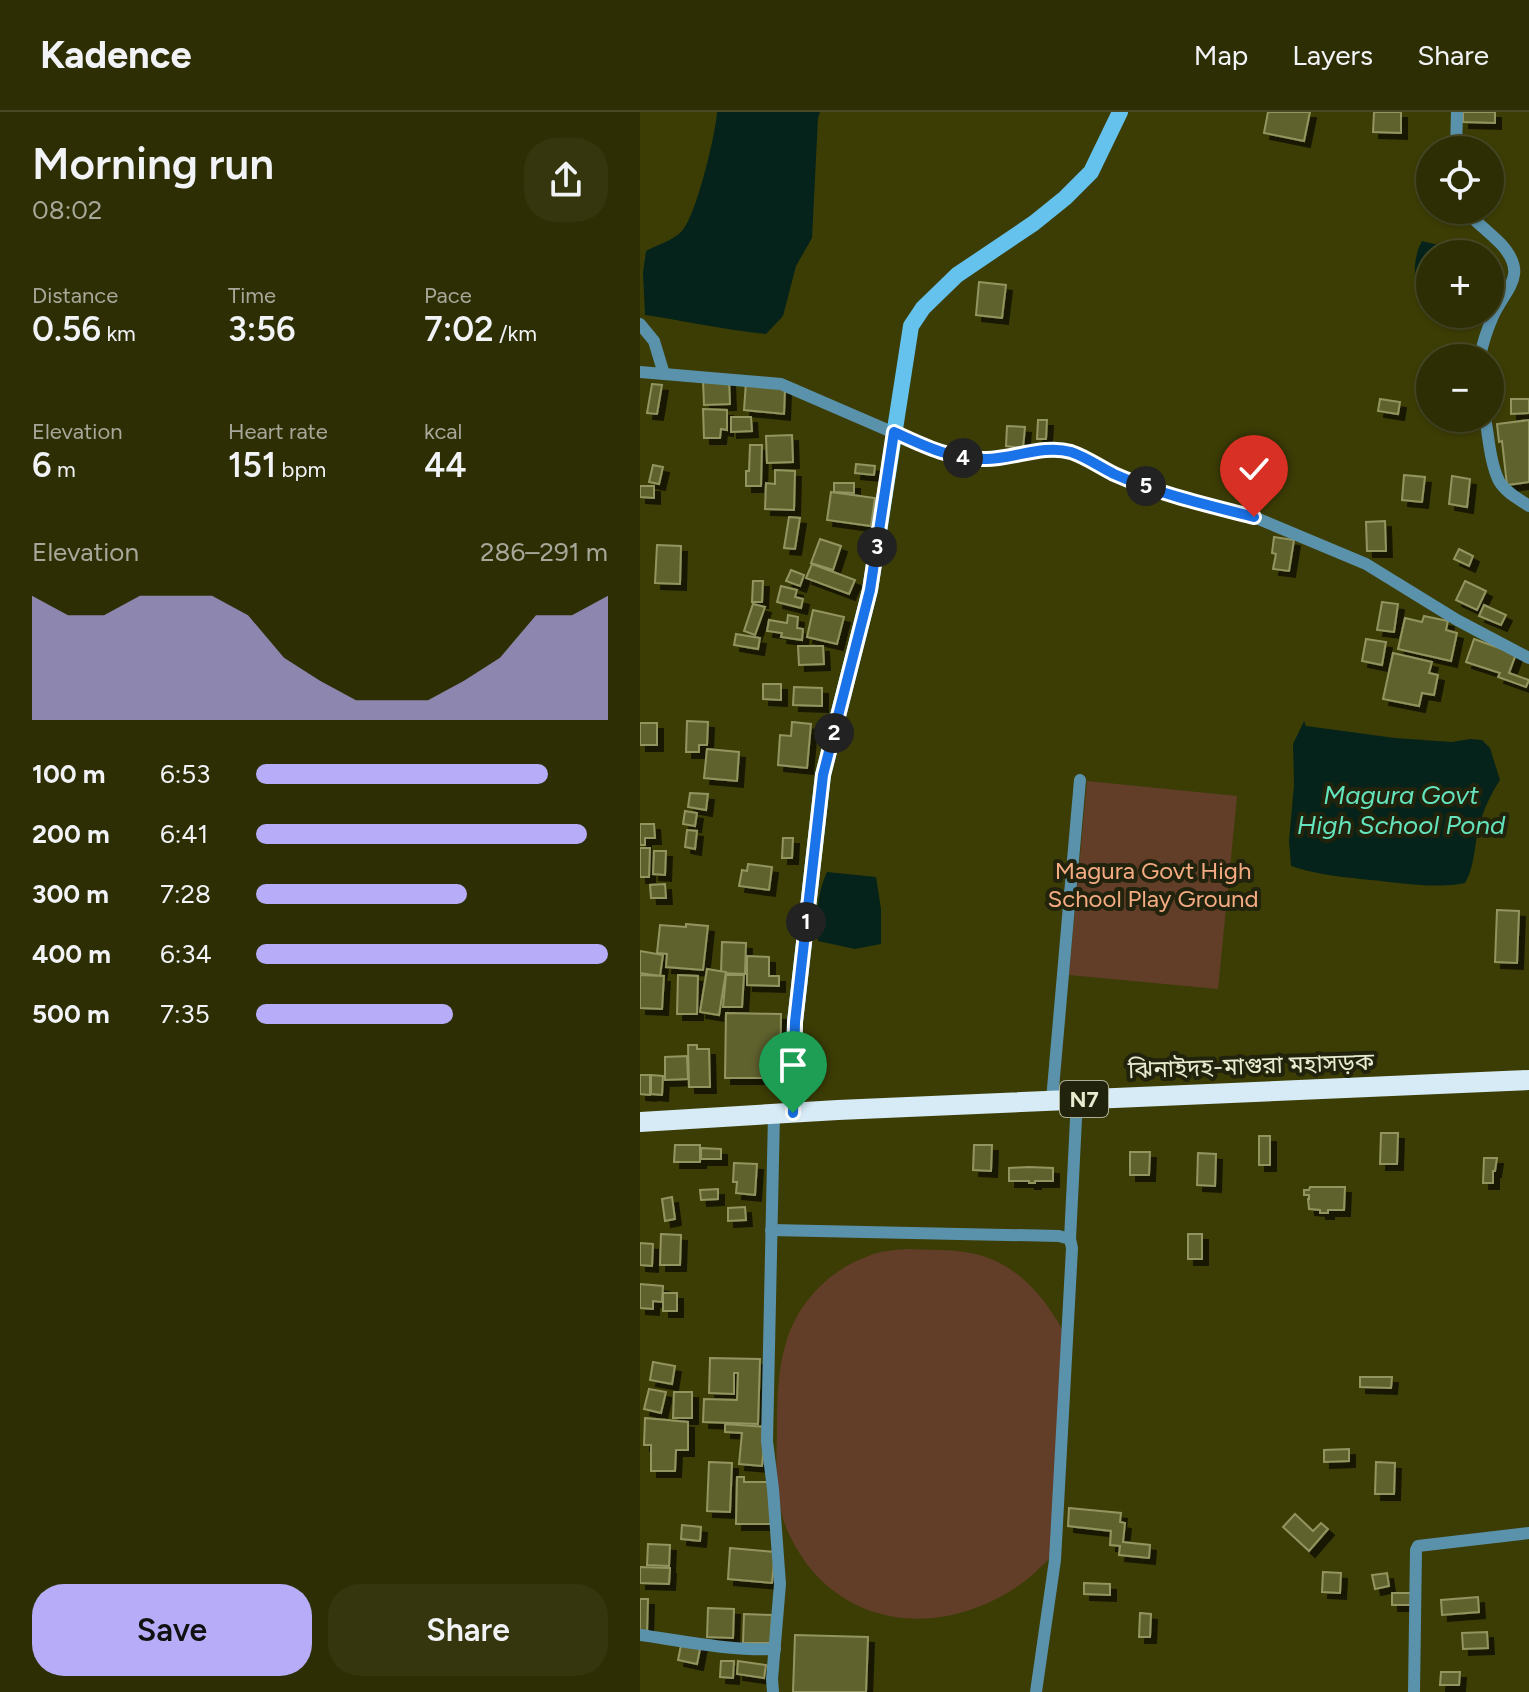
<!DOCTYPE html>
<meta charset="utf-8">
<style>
:root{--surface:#2d2e04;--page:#35360e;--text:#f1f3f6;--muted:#a7a89a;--line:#484a26;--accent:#b6acf8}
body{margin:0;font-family:Figtree,"Noto Sans Bengali",sans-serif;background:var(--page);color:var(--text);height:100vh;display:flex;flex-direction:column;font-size:30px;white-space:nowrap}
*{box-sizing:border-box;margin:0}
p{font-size:26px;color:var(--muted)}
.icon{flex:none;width:44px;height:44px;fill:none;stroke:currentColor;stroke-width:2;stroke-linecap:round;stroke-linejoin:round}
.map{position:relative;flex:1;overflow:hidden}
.details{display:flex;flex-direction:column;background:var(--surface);width:640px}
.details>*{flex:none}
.buttons{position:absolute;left:776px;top:24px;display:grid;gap:16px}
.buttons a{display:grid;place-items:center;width:88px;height:88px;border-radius:50%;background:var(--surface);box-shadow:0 2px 6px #0004,0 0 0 2px var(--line);font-size:40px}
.pin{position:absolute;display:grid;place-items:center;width:68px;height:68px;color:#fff;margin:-82px -34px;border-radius:50% 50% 50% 0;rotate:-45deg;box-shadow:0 0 8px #0007}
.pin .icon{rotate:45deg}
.km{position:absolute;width:40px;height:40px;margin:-20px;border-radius:50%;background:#222;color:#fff;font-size:22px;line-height:40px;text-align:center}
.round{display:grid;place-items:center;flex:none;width:84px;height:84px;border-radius:32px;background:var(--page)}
.head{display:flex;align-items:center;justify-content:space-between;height:136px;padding:0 32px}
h1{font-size:44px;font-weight:600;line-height:60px}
.figures{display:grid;grid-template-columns:repeat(3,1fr);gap:12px;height:136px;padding:8px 32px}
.figures div{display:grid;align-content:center}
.figures b{font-size:34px;font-weight:600}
.figures small{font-size:22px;font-weight:400}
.figures p{font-size:22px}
.chart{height:224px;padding:16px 32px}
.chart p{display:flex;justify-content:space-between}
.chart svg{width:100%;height:144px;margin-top:8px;fill:var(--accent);opacity:.7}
.button{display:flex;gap:16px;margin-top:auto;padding:16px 32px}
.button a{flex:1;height:92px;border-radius:32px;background:var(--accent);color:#111;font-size:32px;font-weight:600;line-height:92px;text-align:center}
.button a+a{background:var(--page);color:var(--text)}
ul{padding:0 32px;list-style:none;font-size:26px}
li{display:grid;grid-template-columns:128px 96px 1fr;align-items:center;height:60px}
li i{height:20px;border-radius:10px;background:var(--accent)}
header{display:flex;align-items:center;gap:48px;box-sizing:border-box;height:112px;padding:0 40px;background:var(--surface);border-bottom:2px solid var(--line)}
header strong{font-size:38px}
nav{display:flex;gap:44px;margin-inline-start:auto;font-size:28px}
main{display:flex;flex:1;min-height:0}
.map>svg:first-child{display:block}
</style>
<header>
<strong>Kadence</strong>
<nav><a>Map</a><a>Layers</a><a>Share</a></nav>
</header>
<main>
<section class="details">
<div class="head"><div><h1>Morning run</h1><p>08:02</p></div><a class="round"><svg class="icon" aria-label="share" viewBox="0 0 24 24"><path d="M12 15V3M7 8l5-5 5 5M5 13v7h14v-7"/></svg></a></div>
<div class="figures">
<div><p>Distance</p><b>0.56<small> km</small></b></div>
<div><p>Time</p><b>3:56</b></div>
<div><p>Pace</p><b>7:02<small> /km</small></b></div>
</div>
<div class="figures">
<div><p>Elevation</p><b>6<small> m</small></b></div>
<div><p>Heart rate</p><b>151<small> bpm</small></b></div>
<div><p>kcal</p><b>44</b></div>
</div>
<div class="chart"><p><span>Elevation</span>286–291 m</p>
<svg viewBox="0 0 160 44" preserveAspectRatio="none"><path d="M0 44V6L10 12L20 12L30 6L40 6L50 6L60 12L70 25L80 32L90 38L100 38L110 38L120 32L130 25L140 12L150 12L160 6V44z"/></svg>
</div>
<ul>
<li><b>100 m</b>6:53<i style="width:83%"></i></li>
<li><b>200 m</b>6:41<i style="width:94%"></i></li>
<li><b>300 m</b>7:28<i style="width:60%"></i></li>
<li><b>400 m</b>6:34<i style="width:100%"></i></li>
<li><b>500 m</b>7:35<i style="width:56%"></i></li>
</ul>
<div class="button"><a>Save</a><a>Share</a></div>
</section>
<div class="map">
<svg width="889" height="1580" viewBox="0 0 889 1580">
<defs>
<filter id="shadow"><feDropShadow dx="6" dy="6" stdDeviation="0" flood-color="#0009"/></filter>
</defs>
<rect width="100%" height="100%" fill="#3c3d05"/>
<g fill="#623e29">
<polygon points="447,669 597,684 578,877 429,863"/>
<path d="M267,1137C288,1138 309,1137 330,1141C372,1148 402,1181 422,1217L414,1442C403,1453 391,1465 378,1474C297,1529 194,1516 150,1424C134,1392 136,1356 137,1322C137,1292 137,1260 146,1231C157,1192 188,1159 226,1145C239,1139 253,1138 267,1137Z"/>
</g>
<g fill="#05231a">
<path d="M77,0H180L178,6L172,126L156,154L143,204L126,222C85,218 45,209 5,203L3,161L6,139C17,133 31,129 40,121C55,110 76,21 77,0Z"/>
<path d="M782,129L835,142H790V184L777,181C774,164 773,145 782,129Z"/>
<path d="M664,609L666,614L755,626L812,630L830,627L842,628L850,636L860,668C851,682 843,698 839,715C834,734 835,754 825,771C794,777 762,771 731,768C703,765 677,763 651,754L649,729L654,673L653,632Z"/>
<path d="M187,760L236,765L241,797V832L215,837L178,829C177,803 176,785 187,760Z"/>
</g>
<g fill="#60622e" stroke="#939560" stroke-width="2" filter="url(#shadow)">
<polygon points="628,0 670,0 664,29 624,21"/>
<polygon points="734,0 761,0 761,21 733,20"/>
<polygon points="823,0 855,0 855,11 823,10"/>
<polygon points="339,170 366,173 362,206 336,203"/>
<polygon points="89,267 90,292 64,293 63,268"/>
<polygon points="106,270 145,277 144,302 104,298"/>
<polygon points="12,272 22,273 17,302 7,301"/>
<polygon points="740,287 760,290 758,302 738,299"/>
<polygon points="871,287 889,287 889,301 871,302"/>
<polygon points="63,297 87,298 87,318 81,317 80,326 64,326"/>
<polygon points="91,305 111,305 112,319 91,320"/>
<polygon points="398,308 407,308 406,327 397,327"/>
<polygon points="889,308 889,370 867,373 862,329 859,330 857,312"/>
<polygon points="367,314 385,315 383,336 366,334"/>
<polygon points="152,323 153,350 127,351 126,324"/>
<polygon points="110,333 122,333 121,374 106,374 106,359 109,359"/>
<polygon points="216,352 235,354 234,363 215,361"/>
<polygon points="13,353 23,355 19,372 9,370"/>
<polygon points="135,358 155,359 154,398 125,397 126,371 135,372"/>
<polygon points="764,363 785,365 782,390 762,388"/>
<polygon points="812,364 830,367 827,395 809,392"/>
<polygon points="194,371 214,371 214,381 194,380"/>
<polygon points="0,374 14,374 14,386 0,385"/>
<polygon points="191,380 235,386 231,414 187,408"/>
<polygon points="149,405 160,406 155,437 144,436"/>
<polygon points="745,409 746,439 727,439 726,410"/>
<polygon points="634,425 654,428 649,459 633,457 636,442 632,441"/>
<polygon points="180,427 201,434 193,458 171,451"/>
<polygon points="17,433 41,434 40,472 15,471"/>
<polygon points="819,437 833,444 829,454 814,447"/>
<polygon points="172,452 215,468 209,482 166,466"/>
<polygon points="151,458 164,463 160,474 146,469"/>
<polygon points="113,469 123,469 122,490 112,490"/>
<polygon points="825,469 846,479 837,498 816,488"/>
<polygon points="141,474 157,478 155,485 163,487 161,496 137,490"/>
<polygon points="742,490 758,492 754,520 737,518"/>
<polygon points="113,492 125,495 115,523 104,519"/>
<polygon points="844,493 866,503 861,513 839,504"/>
<polygon points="173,498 204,505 197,532 167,525"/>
<polygon points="148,503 158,505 157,516 163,517 162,528 141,525 142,521 127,519 129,508 147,511"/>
<polygon points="784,504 808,509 806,518 817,521 811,549 758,537 765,506 782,510"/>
<polygon points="96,522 120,526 118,537 94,533"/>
<polygon points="726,527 746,530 742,553 722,549"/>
<polygon points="834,527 876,542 869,561 889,568 886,575 858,565 860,561 826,550"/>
<polygon points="158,534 183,534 184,552 159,553"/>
<polygon points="753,541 792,550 789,561 798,563 794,583 782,581 779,594 743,587"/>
<polygon points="123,572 141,572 141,588 123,587"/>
<polygon points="154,575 182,576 182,594 153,593"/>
<polygon points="47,609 68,610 67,633 59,633 59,640 46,640"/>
<polygon points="152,610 171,612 167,656 138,653 140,623 151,624"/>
<rect x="0" y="611" width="17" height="22"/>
<polygon points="67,637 99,640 97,669 64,666"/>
<polygon points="50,681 68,682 66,698 48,695"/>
<polygon points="45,699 57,701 55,714 43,712"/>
<polygon points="0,712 14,712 15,726 5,726 5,733 0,733"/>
<polygon points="47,718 57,719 55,737 45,735"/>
<polygon points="143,726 153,726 152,746 142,746"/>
<polygon points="0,736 10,736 9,765 0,765"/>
<polygon points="14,739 26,739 25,763 13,762"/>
<polygon points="108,752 132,755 129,778 99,774 102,758 107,759"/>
<polygon points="25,772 26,786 11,786 10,773"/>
<polygon points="857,798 879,799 877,851 855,850"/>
<polygon points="46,812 68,814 63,858 26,855 27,842 17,841 20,813 46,815"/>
<polygon points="82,830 106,831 105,862 81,861"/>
<polygon points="0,839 23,843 20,864 0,861"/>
<polygon points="107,844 129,845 129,864 139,864 139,874 107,873"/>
<polygon points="67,857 86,860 79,903 60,900"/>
<polygon points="0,863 24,864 22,897 0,896"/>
<polygon points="38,863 58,864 57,902 37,902"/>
<polygon points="86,863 104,863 102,895 83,895"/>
<polygon points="86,901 141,902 140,966 85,966"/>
<polygon points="48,933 57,933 57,937 69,937 70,975 49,975"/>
<polygon points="47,944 48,967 25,968 25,945"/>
<polygon points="0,963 10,963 10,983 0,982"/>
<polygon points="11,963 23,964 22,983 11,982"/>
<polygon points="741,1021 758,1021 757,1052 740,1052"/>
<rect x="619" y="1024" width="11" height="29"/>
<polygon points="35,1033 60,1033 60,1050 34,1050"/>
<polygon points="334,1033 352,1033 351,1059 333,1058"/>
<polygon points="61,1036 81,1037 81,1047 61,1047"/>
<polygon points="490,1040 510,1040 509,1063 490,1063"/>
<polygon points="558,1041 576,1042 575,1074 557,1073"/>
<polygon points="844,1046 857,1046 855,1059 853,1059 853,1071 843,1071"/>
<polygon points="94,1051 117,1052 115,1083 96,1081 97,1070 93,1070"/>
<polygon points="389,1055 413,1056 413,1069 395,1069 395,1071 389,1071 389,1069 369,1069 369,1056"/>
<polygon points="670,1075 705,1075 704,1098 688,1098 688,1101 680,1101 680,1098 669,1097 668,1087 669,1087 669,1083 664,1083 664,1078 669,1078"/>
<polygon points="78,1077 78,1087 61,1088 60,1078"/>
<polygon points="32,1085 35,1107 25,1109 22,1087"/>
<polygon points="105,1095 106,1108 88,1109 88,1096"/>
<polygon points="21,1122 41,1123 40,1153 20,1153"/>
<rect x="548" y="1122" width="14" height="25"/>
<polygon points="0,1131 13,1132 12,1154 0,1153"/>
<polygon points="0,1172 23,1174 22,1190 13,1189 13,1197 0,1196"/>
<rect x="23" y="1181" width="14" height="18"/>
<polygon points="70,1246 120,1247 118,1312 63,1310 64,1287 97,1288 98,1261 94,1261 94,1282 69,1281"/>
<polygon points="13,1250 35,1254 32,1272 10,1268"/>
<polygon points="720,1265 752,1265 751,1276 720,1275"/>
<polygon points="9,1277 26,1280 21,1301 4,1297"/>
<polygon points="34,1280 52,1280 52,1306 33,1306"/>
<polygon points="5,1306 48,1310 48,1338 36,1338 35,1359 11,1359 11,1333 4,1333"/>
<polygon points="85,1312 126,1315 122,1354 99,1352 102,1321 85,1320"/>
<polygon points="709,1337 709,1349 684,1350 684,1338"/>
<polygon points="69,1350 92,1351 90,1400 67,1399"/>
<polygon points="736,1350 755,1351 754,1382 735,1382"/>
<polygon points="97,1365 104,1365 104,1370 132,1370 132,1412 96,1412"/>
<polygon points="429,1396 481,1401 480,1410 485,1411 483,1430 510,1433 509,1446 479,1443 480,1434 470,1433 471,1419 428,1414"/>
<polygon points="655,1402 673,1419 681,1411 688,1417 669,1439 643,1415"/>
<polygon points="42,1413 61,1415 60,1429 41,1427"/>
<polygon points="8,1432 30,1433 29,1454 7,1453"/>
<polygon points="90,1436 135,1440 132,1471 88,1467"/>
<polygon points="0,1455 30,1456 29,1472 0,1471"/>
<polygon points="683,1460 701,1461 700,1481 682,1480"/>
<polygon points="747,1461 749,1474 735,1477 732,1463"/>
<polygon points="444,1471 470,1472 470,1483 444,1482"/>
<polygon points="752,1481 774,1481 773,1493 752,1493"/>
<polygon points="838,1485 839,1500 802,1503 801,1488"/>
<polygon points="0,1487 8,1487 7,1521 0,1521"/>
<polygon points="68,1496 94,1497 93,1526 67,1525"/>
<polygon points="500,1501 511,1502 510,1525 499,1525"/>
<polygon points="104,1502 132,1503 131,1531 103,1531"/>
<polygon points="847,1520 848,1536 823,1537 822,1521"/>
<polygon points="155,1523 228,1525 226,1580 153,1580"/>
<polygon points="42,1528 61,1532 57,1552 38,1548"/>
<polygon points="81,1549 94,1549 93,1566 80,1565"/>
<polygon points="98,1549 126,1553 124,1566 97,1562"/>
<polygon points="801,1560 820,1560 819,1573 800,1573"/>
</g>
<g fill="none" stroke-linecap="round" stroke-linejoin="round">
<g stroke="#5a92ac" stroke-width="12">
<polyline points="816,38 817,0"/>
<path d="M824,98C836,110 849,120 861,132C889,163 866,176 853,204C847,218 842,232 840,246"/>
<polyline points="0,212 14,229 24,262"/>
<polyline points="0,260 141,272 289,336 320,346 348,347 409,338 428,339 474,362 531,383 614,405 726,452 817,508 889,546"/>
<path d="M845,306C849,326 850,351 859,369C865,380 879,387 889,394"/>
<polyline points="412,988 440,668"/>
<polyline points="131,1118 419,1124 430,1127 432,1136 415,1448 396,1580"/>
<polyline points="430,1127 437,987"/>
<path d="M0,1523C44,1529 90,1539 135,1537"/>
<polyline points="133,1580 132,1567 140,1472 133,1377 127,1329 134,1002"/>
<polyline points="774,1580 776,1438 778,1434 889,1421"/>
</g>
<polyline stroke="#65c2ed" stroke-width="16" points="153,1001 155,910 183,663 230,478 271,214 283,196 317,163 394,111 425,86 451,60 480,0"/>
<polyline stroke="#d6ebf6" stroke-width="20" points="0,1010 198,998 889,968"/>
</g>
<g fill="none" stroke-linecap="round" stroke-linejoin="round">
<defs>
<path id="route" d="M153,1001L155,910L183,663L230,478L254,320C284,334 313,348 346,347C373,347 404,332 431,340C446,345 460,355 474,362C519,382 567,393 614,405"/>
</defs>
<use href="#route" stroke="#fff" stroke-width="16"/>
<use href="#route" stroke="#1a73e8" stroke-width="10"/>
</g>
<g text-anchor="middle" stroke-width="8" stroke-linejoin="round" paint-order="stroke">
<rect fill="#22230d" stroke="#adaf95" stroke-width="2" x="420" y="969" width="48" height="36" rx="6"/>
<g font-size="22" font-weight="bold" fill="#e9ebcf">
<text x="444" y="995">N7</text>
</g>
<g font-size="24" fill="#f5ac83" stroke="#22230d">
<text x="513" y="767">Magura Govt High<tspan x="513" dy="28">School Play Ground</tspan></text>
</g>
<g font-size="24" fill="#e9ebcf" stroke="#22230d">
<text transform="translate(611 954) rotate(-2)" y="8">ঝিনাইদহ-মাগুরা মহাসড়ক</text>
</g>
<g font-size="26" font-style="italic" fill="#63e4bd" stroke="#22230d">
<text x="761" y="692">Magura Govt<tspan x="761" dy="30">High School Pond</tspan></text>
</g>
</g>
</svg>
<div class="buttons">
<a><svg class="icon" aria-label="locate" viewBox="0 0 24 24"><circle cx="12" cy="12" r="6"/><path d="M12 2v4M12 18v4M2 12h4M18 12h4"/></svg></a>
<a>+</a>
<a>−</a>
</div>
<div class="pin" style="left:153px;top:1001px;background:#1e9e55"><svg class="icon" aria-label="arrive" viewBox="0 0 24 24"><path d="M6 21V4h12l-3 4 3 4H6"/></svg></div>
<div class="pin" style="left:614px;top:405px;background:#d93025"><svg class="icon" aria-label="check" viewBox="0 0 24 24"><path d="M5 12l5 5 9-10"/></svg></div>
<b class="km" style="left:166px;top:810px">1</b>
<b class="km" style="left:194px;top:621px">2</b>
<b class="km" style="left:237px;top:435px">3</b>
<b class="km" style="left:323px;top:346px">4</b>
<b class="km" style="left:506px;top:374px">5</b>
</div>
</main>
